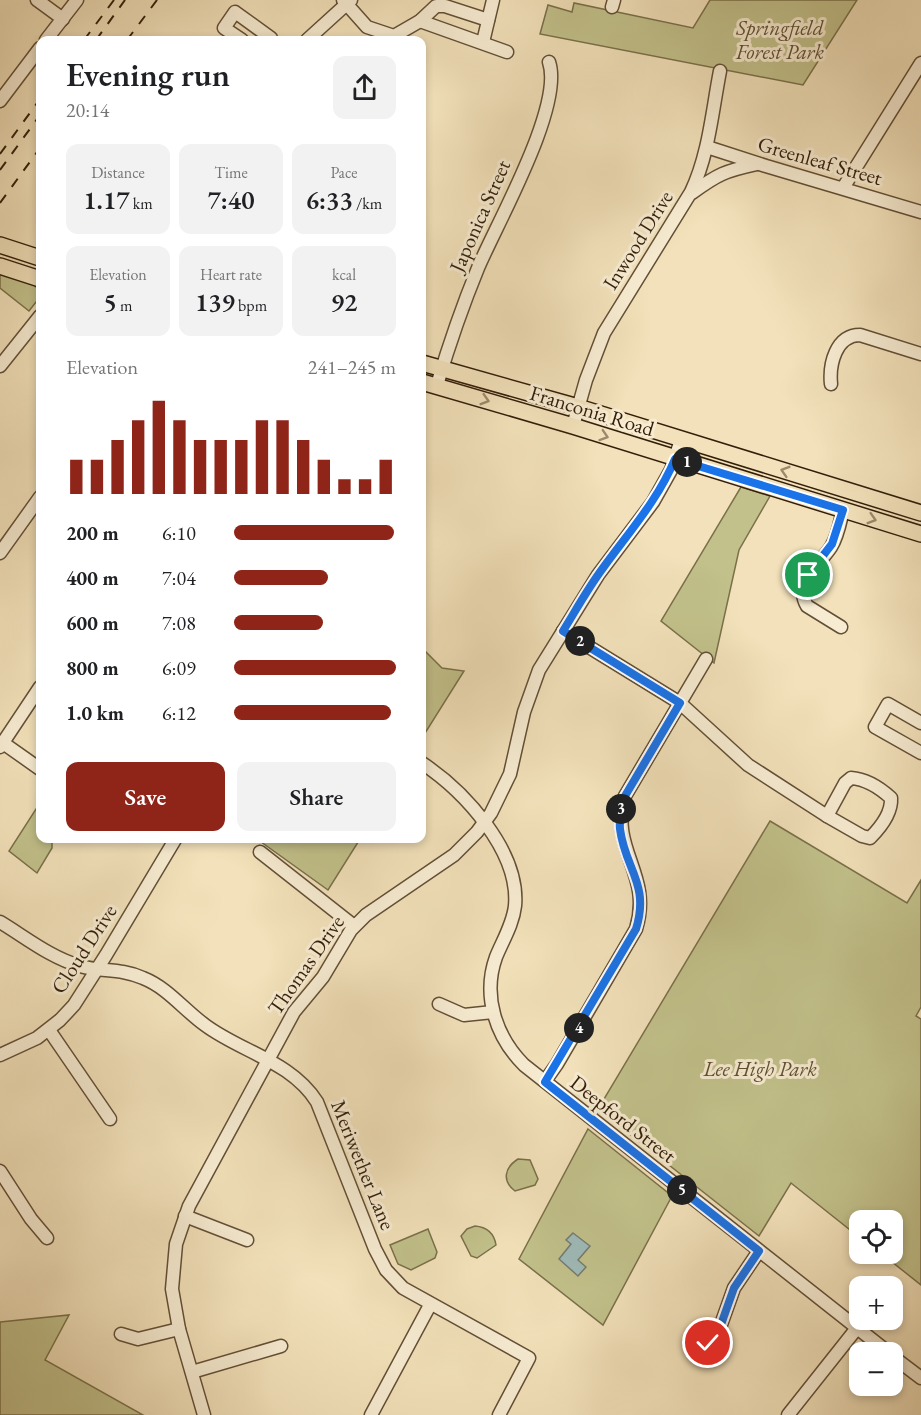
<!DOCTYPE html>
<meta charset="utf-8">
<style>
:root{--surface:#fff;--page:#f2f2f2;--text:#202124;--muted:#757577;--accent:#8f2418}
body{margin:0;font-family:"EB Garamond",serif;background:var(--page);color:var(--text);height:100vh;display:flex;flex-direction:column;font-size:22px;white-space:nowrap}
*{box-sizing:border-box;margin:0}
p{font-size:20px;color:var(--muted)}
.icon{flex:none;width:33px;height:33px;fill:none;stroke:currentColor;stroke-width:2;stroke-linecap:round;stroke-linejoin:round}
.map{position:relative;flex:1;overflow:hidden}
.sheet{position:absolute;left:36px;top:36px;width:390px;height:807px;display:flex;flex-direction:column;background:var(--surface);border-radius:12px;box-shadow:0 3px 9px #0003}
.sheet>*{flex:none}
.controls{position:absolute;left:849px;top:1210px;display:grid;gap:12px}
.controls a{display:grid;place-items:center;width:54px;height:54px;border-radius:12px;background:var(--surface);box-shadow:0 3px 9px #0003;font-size:30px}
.pin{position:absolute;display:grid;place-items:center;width:51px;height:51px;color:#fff;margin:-26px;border:3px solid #fff;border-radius:50%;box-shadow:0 2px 6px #0007}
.km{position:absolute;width:30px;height:30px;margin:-15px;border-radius:50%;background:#222;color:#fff;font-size:16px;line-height:30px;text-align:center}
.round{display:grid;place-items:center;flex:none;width:63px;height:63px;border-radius:12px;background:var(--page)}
.overview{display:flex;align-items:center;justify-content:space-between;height:102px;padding:0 30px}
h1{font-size:33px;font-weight:600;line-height:45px}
.stats{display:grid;grid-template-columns:repeat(3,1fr);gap:9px;height:102px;padding:6px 30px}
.stats div{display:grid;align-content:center;border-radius:12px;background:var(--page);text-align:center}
.stats b{font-size:26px;font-weight:600}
.stats small{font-size:16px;font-weight:400}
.stats p{font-size:16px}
.chart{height:168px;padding:12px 30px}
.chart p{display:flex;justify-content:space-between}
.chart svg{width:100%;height:108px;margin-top:6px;stroke:var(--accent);stroke-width:6}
.action{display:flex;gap:12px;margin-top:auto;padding:12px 30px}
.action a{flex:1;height:69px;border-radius:12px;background:var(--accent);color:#fff;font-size:24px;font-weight:600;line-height:69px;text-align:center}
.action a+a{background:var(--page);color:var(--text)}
ul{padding:0 30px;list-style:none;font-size:20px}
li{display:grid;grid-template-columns:96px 72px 1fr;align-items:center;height:45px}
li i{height:15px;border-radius:8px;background:var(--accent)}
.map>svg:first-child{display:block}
</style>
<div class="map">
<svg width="921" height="1415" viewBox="0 0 921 1415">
<rect width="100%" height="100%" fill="#f2e1ba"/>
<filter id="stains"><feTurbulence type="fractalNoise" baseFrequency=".00333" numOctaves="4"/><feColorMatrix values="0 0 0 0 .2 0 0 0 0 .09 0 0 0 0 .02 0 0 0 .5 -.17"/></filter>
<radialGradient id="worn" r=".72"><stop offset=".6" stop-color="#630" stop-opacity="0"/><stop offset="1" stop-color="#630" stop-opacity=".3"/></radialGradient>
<g fill="#c2c18b" stroke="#7a704a" stroke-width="1.5">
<polygon points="710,0 857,0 803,85 540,34 548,5 572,12 574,3 693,28"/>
<polygon points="0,274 34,285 39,290 40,297 29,311 0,288"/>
<polygon points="741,487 770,496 739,550 714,663 661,621"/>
<polygon points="422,632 425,634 423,649 442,668 464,671 422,738"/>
<polygon points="36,809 40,812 40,838 52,839 52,848 37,873 9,851"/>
<polygon points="770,821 907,903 921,880 921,1007 916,1016 921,1019 921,1285 882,1254 892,1254 892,1221 860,1221 859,1237 791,1183 759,1236 598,1109"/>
<polygon points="257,839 360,838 360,839 328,890"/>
<polygon points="588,1129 672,1196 603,1325 519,1259"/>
<path d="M518,1159L530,1160L538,1179L535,1185L515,1191C502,1181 504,1168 518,1159Z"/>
<path d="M475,1226C487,1227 494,1233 496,1245L477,1258L471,1256L461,1236L467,1229Z"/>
<polygon points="428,1229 437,1252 435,1258 411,1270 398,1264 390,1245"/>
<polygon points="69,1315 45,1360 143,1415 0,1415 0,1322"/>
</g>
<polygon fill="#9fbbb9" stroke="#747c73" stroke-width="1.5" points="573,1233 590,1246 578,1260 586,1267 578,1276 559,1259 571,1244 566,1240"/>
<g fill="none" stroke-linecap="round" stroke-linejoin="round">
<defs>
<g id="minor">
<polyline points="37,0 63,19"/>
<polyline points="343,0 367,27 394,36 420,21 436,6 445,6 488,20"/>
<polyline points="612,7 614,0"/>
<polyline points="420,21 507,52"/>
<polyline points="46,40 77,0"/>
<polyline points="242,40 224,28 235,12 271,38 269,40"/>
<polyline points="307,40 351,0"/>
<polyline points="483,42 493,0"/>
<polyline points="0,101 40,48"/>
<polyline points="707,147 766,166 921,212"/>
<polyline points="843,188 921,63"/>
<path d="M692,193C718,174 725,171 757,164"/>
<polyline points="0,366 40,316"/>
<path d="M831,384C829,364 836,335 860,335L921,354"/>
<path d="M437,385C449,345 462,307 478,268C497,223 564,106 549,62"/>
<path d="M573,426L586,380L604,333L691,192C709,154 712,112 720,71"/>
<polyline points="0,553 40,497"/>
<path d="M841,627L807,606C793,583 820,564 831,547C838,536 840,522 843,510"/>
<polyline points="563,631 680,703 748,765 827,816"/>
<polyline points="921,723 888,704 875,727 921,753"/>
<polyline points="3,743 40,769"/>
<polyline points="0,747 40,687"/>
<path d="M422,763C464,791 520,851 515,906C513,924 503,940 496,957C482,996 496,1037 524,1065L889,1353"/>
<path d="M851,778C866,779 880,788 891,798C892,813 880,828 870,838L862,836L827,816L845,783Z"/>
<polyline points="260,852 354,926"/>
<path d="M0,922C25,937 51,958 80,966C100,972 121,968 143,978C168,988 183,1009 205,1025C241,1052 291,1061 317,1102L375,1249L386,1270L403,1288L529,1358L499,1415"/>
<polyline points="439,1004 464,1015 493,1012"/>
<polyline points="49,1030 110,1119"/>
<polyline points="0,1055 37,1038 60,1020 74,1005 106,955 176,838"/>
<path d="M545,1081L557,1064L636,929C653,874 609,850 625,796L706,659"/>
<polyline points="0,1171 31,1219 47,1238"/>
<polyline points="185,1216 247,1240"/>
<polyline points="121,1334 138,1339 179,1329"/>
<polyline points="708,1343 718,1333 734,1288 759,1251"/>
<polyline points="892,1356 921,1378"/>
<polyline points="192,1372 281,1346"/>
<polyline points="204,1415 179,1329 172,1289 176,1244 189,1206 294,1012 323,977 351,930 366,915 454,855 477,832 491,813 510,774 524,712 539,670 598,575 653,502 671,470 681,440"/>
<polyline points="371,1415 430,1305"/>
<polyline points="788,1415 857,1328"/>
</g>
<g id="major">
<polyline points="0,245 40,258"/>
<polyline points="0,266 40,279"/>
<polyline points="422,363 578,407 921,513"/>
<polyline points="422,382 573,426 921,534"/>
</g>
</defs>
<use href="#minor" stroke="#634f36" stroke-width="15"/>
<use href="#major" stroke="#331e0a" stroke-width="18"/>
<use href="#minor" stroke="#f7ecd2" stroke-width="12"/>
<use href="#major" stroke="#f2e1ba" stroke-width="15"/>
<g stroke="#331e0a" stroke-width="2" stroke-dasharray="10 10" stroke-linecap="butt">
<polyline points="84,40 114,0"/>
<polyline points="96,40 125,0"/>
<polyline points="127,40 157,0"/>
<polyline points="0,154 40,99"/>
<polyline points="0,170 40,115"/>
<polyline points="0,203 40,148"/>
</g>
</g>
<defs><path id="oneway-chevron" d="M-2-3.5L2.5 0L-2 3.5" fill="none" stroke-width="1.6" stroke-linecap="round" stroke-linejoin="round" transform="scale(1.5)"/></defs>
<g stroke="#9c896b">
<use href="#oneway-chevron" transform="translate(485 400) rotate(17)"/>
<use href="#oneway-chevron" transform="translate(604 436) rotate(18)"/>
<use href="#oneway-chevron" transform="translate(785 471) rotate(-163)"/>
<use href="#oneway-chevron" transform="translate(872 519) rotate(17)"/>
</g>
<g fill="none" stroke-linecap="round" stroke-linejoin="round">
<defs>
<path id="route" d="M708,1343L718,1333L734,1288L759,1251L545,1082L636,929C650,884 625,869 620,829C619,817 622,807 625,796L680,703L563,631C576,610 588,588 603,568C629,532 658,500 675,459L843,510L832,544L808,575"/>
</defs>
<use href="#route" stroke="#fff" stroke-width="12"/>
<use href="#route" stroke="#1a73e8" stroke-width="8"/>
</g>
<g text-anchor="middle" stroke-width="6" stroke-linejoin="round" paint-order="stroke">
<g font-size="21" font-style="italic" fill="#5e4f31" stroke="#f7ecd2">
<text x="780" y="35">Springfield<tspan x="780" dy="24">Forest Park</tspan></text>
<text x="760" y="1076">Lee High Park</text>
</g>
<g font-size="21" fill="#331e0a" stroke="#f7ecd2">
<text transform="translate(820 161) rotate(16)" y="7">Greenleaf Street</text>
<text transform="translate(480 216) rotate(-66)" y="7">Japonica Street</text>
<text transform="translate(638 240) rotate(-58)" y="7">Inwood Drive</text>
<text transform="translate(592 411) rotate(17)" y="7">Franconia Road</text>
<text transform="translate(84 949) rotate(-57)" y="7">Cloud Drive</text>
<text transform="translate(306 965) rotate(-55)" y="7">Thomas Drive</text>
<text transform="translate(623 1119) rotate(38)" y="7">Deepford Street</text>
<text transform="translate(363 1165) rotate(68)" y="7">Meriwether Lane</text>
</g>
</g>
<rect width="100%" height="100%" filter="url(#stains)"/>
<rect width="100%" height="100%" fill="url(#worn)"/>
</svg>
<div class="controls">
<a><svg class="icon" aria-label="locate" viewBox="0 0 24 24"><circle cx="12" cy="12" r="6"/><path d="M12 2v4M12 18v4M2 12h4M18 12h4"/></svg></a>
<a>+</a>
<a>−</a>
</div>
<div class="pin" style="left:808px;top:575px;background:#1e9e55"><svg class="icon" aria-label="arrive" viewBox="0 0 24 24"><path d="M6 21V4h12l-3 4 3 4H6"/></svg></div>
<div class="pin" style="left:708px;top:1343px;background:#d93025"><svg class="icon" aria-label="check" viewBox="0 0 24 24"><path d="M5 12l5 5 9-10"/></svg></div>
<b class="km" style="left:687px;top:462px">1</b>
<b class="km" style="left:580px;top:641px">2</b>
<b class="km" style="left:621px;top:809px">3</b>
<b class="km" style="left:579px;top:1028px">4</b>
<b class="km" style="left:682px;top:1190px">5</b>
<section class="sheet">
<div class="overview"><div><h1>Evening run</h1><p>20:14</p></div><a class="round"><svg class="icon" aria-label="share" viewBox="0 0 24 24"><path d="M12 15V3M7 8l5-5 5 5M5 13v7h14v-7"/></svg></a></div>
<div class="stats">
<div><p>Distance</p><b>1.17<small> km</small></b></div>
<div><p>Time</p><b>7:40</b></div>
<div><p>Pace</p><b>6:33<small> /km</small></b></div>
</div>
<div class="stats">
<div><p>Elevation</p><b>5<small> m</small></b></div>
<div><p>Heart rate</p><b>139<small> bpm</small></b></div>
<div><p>kcal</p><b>92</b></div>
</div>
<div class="chart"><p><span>Elevation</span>241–245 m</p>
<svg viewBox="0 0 160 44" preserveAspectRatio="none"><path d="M5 44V30M15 44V30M25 44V22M35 44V14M45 44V6M55 44V14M65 44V22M75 44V22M85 44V22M95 44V14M105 44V14M115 44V22M125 44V30M135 44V38M145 44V38M155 44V30"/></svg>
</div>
<ul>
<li><b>200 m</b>6:10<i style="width:99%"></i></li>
<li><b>400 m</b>7:04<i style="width:58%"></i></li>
<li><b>600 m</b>7:08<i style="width:55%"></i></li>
<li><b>800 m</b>6:09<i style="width:100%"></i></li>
<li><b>1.0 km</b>6:12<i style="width:97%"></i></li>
</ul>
<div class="action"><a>Save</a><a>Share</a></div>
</section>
</div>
